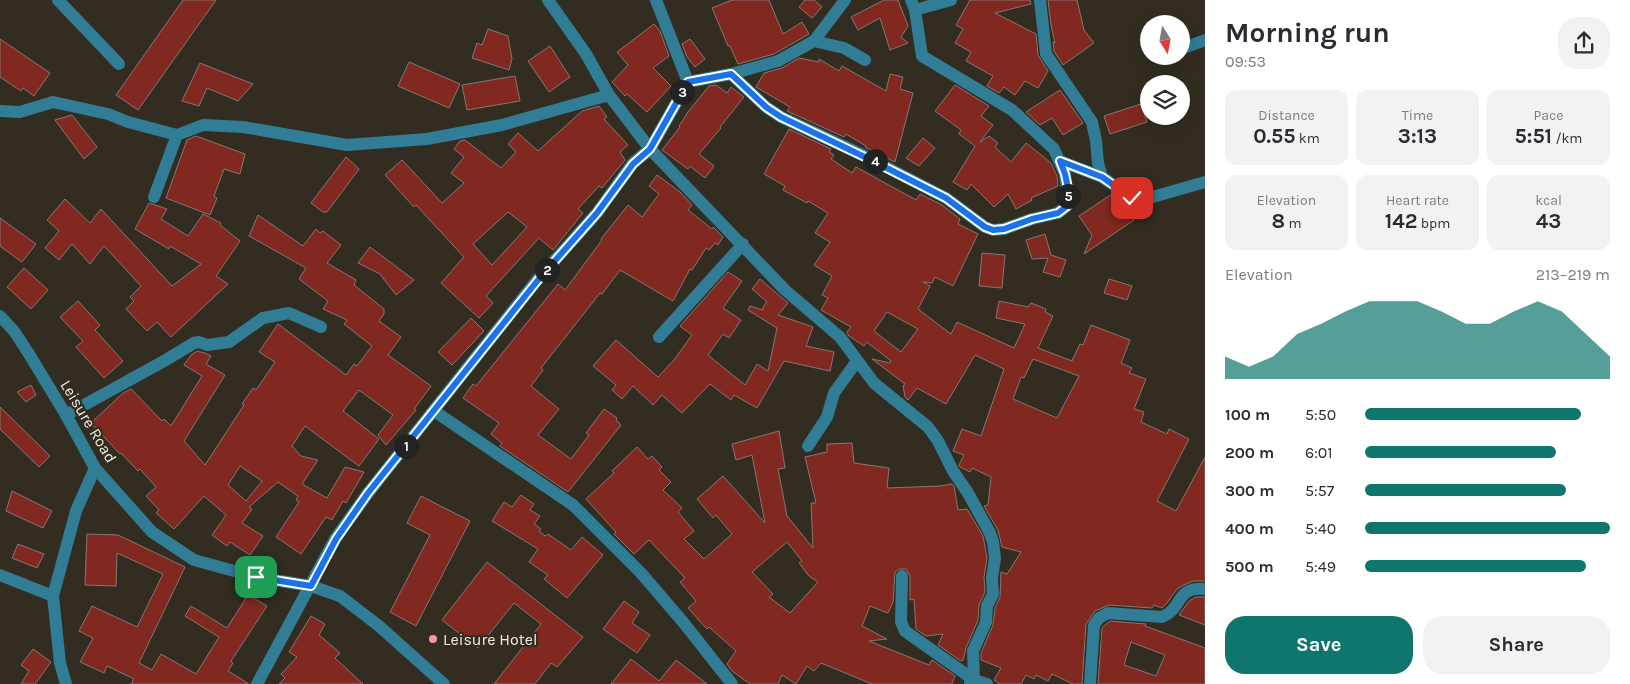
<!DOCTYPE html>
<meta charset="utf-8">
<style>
:root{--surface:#fff;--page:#f2f2f3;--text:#2b2b33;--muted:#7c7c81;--accent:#0f766e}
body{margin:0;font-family:Karla,sans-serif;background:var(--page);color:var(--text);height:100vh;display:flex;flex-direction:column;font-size:19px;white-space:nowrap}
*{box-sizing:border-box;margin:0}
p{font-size:16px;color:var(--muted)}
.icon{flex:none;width:28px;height:28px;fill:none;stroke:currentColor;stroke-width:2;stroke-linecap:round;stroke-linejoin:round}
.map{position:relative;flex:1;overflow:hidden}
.details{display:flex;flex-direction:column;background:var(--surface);width:425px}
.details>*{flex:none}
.needle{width:32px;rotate:169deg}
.buttons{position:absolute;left:1140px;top:15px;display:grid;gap:10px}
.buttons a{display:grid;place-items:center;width:50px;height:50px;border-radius:50%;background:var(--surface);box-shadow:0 5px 20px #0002;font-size:25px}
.pin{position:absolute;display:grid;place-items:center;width:42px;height:42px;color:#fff;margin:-21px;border-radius:10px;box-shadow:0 2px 8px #0006}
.km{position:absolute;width:25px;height:25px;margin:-12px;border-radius:50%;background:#222;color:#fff;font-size:14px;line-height:25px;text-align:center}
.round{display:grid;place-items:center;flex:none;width:52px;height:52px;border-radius:20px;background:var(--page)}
.headline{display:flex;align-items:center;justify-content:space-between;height:85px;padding:0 20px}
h1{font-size:28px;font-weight:700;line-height:38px}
.stats{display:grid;grid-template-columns:repeat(3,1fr);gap:8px;height:85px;padding:5px 20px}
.stats div{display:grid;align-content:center;border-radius:12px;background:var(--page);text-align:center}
.stats b{font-size:21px;font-weight:700}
.stats small{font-size:14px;font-weight:400}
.stats p{font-size:14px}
.chart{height:140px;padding:10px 20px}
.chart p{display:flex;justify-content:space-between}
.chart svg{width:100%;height:90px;margin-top:5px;fill:var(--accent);opacity:.7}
.action{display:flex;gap:10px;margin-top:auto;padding:10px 20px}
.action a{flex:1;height:58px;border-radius:20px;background:var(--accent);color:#fff;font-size:20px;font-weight:700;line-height:58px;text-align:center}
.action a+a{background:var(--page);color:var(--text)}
ul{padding:0 20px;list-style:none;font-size:16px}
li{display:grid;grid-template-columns:80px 60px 1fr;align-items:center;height:38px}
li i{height:12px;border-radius:6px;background:var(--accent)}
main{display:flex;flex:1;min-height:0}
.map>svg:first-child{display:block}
</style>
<main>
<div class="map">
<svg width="1205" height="684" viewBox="0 0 1205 684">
<rect width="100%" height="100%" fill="#322d20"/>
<g fill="#812921" stroke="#887673" fill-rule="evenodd">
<polygon points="183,0 216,0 138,110 116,95"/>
<polygon points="732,0 769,0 783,34 802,22 809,34 774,54 738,64 730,46 728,46 712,8"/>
<polygon points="805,0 814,0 822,7 812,18 799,7"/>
<polygon points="884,0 898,0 908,26 901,37 908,43 890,50 880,18 858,30 851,17"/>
<polygon points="970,0 1030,0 1031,4 995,13 1036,34 1038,55 1048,71 1038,88 1025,81 1015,95 1004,87 999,93 987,86 993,76 966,61 971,52 955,43 963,29 956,25"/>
<polygon points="1048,0 1077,0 1084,30 1094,43 1063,65 1054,51 1053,42 1055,43 1051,25"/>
<polygon points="654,24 660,31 669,56 653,68 671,86 647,112 627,94 625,96 612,82 628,65 617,52"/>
<polygon points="488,29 508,36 512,59 509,70 472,58 477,43 482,45"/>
<polygon points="0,39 50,73 34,96 23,88 21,91 0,77"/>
<polygon points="690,39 705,59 695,67 687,57 682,44"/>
<polygon points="550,46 570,77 549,92 528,61"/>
<polygon points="799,58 819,62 819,59 839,71 842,66 886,91 890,74 903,77 900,89 913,93 895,162 865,147 866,146 846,134 844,137 787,111 790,107 756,87 764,73 782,68"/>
<polygon points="409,62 460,84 449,108 398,86"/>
<polygon points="200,63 253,84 238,101 207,88 199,106 182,101"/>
<polygon points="515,76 520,101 467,110 462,85"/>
<polygon points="716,85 727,93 731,87 744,97 720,127 721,128 699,154 714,166 705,178 690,166 688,169 662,150 680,127 679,126 688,112 709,86"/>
<polygon points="955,85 989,106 981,116 993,125 980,142 989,136 998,143 995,147 1011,162 1026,143 1051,163 1057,176 1058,186 1031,198 1032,200 1016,209 1008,194 994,207 971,184 967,190 953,182 975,146 959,134 961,130 935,111"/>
<polygon points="1060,90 1083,123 1063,135 1052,118 1040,125 1026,112"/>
<polygon points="1141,104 1147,122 1110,134 1104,116"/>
<path d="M599,106L607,117L604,119L628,145L620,152L625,160L602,188L599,186L578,209L583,213L553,250L539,238L486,296L493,303L479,318L441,283L464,257L416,205L414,207L385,175L402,160L442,203L464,183L451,173L464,157L454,149L460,141L465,140L501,168L516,152L508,144L518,133L538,151L582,111ZM508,212L527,227L492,265L473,244Z"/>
<polygon points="72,115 97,147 84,159 55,120"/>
<path d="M789,129L831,149L829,152L834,155L831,159L852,173L856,167L916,200L920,194L942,205L960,219L958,224L978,234L953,286L935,277L932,283L923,282L930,286L918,309L951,334L957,322L1014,348L1025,324L996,318L999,301L1028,307L1031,303L1046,309L1045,312L1053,316L1038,348L1072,361L1080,344L1083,345L1091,325L1130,340L1121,363L1132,368L1129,373L1146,379L1134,409L1144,412L1141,422L1167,434L1169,429L1189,439L1157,501L1176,511L1205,457V581H1193L1184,585L1177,589L1167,603L1162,608L1154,605L1152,608L1109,605L1095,611L1086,624L1082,684H1073L1052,674L1048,681L1036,675L1034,679L1026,675L1021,684H1000L994,680L1001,668L981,660V653L993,625L995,608L1000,597L1001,572L1007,574L1021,552L1002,547L998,530L984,506L988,505L991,477L972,468L970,472L960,467L959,465L964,455L953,451L962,429L981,436L1004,369L975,355L946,404L917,388L908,400L905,397L903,386L905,384L872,359L890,363L891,361L867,342L864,346L849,336L847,332L851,327L821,310L828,298L822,295L832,276L814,265L830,242L815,233L828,213L808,201L807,203L783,190L785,186L764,174ZM887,312L918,329L901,352L874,331ZM1033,359L1079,376L1057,418L1013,399L1021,377L1024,378Z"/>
<polygon points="196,136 245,154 240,174 224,169 214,196 217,198 210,215 166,198 187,140"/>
<polygon points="923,138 935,148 919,166 906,158"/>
<polygon points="346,157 359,169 327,212 323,212 311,203"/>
<polygon points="657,175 680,192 692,205 688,210 712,229 713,227 723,237 718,245 715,243 709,250 706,248 692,270 690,269 673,301 620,270 602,294 600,293 541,368 543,370 531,386 559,409 538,435 571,459 589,435 586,433 604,409 617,418 616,420 621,425 568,492 500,446 502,443 491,434 499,423 463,398 473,384 476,386 558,284 565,290 602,240 601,239 628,205 642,217 659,194 649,186"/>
<polygon points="1112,194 1122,201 1134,220 1084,254 1092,235 1079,216"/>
<polygon points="65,199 90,223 101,209 172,286 201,264 170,246 169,249 135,229 149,203 167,209 161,219 188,236 203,214 221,223 220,225 240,241 216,276 228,284 171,337 157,322 147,331 126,309 134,301 130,297 141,286 104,246 90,264 72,244 59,260 45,248 59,231 47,220"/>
<path d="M258,215L303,246L316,229L320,233L323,231L341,245L327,263L356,280L354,285L384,309V314L379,321L401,337L388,355L431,386L414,409L416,410L386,445L378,435L393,415L359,390L343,411L379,439L359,466L305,426L292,446L301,456L318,460L302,484L327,498L345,467L364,472L346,503L343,501L332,520L326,517L301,554L276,537L299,502L296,500L298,496L278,482L249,507L252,509L242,523L263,536L250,555L230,542L227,546L212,535L226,515L204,496L174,529L156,513L159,510L146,496L156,487L140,469L138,471L121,453L120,454L91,423L123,393L131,389L162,421L164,419L171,426L202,376L184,365L191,355L197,351L205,353L211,356L206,364L225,375L184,441L205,465L244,405L242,404L253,388L256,390L275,362L259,352L278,324L346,375L354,364L357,366L372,346L344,324L347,320L323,309L328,301L299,279L306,268L249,236ZM240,466L262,481L246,501L228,485Z"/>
<polygon points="0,218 36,244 22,262 0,246"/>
<polygon points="1045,234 1051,255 1066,260 1060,277 1043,272 1048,258 1032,259 1026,240"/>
<polygon points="370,247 414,280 396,295 380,274 358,263"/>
<polygon points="982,253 1005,255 1002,288 979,286"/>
<polygon points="24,268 48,290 31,309 7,287"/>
<polygon points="728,272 742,281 723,308 741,320 729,338 723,334 708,355 745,385 757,364 768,371 777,328 748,310 750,306 763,310 763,307 767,302 752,289 760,279 788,303 778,315 813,327 806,346 834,352 830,371 784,361 757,408 734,395 731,400 710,384 682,413 662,395 653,405 633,386 622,399 612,390 616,385 593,366 616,340 658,377 674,360 692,335 680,326"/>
<polygon points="1109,279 1132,286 1127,300 1104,293"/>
<polygon points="78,301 100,325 95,330 123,361 104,378 76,347 83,341 60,317"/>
<polygon points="471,318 484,331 452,365 438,352"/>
<polygon points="31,385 36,395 26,402 17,392"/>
<polygon points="0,407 50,456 39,467 0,429"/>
<path d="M779,431L785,468L778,469L787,516L813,548L811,503H816L805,457L827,452V444L852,443L854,463L889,468L887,488L940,486L952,484L954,486L958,510L967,509L983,536L987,558L984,577L985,592L979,605L978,620L966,648L963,660L961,661L938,645L943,634L926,636L916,629L914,599L910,600V576L906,569H899L895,572L893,602L888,613L870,606L862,626L887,639L869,641L929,665L932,660L955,676L952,684H872L821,663L814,671L807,666L796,684L782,675L778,684H750L732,671L727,664L736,651L709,627L707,629L688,608L696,601L680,582L685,578L649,540L634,554L614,534L616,532L586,499L614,473L612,471L637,447L648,459L652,456L662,467L659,470L671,482L663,490L682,508L678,512L694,531L684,539L704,559L732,534L716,515L713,518L697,499L723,476L765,523L752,455L736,460L732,444ZM787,542L802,561L799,563L809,576L818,582L790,613L769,597L773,594L752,572Z"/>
<polygon points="12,491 52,511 43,528 6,511"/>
<polygon points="521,495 534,504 530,510 540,516 534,524 541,529 539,531 545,536 548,534 571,550 582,537 603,555 567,598 544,579 548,575 529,562 538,549 492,521 504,502 512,507"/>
<polygon points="421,496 470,521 416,626 390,612 430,535 407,523"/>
<polygon points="87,534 118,535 185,567 139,663 152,670 161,654 196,674 219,637 185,616 191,606 227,628 248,595 267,606 231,661 233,663 228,671 249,684 131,684 134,679 107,666 104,673 80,662 93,638 79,631 92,606 137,627 163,574 117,553 116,586 85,585"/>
<polygon points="18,544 44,554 37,568 12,558"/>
<polygon points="487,562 583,637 557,667 551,663 535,684 494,684 541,624 514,603 478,648 442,620"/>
<polygon points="1196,597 1205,597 1205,625 1179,615 1189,601"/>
<polygon points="624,601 639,612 632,623 650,635 637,653 603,629"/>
<polygon points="311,616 325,624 319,635 340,653 335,658 363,684 279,684 285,678 281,674 297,657 289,652"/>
<path d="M1110,621L1146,624L1145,626L1205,648V684H1098L1102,628ZM1131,642L1165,655L1156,676L1124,665Z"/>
<polygon points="33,649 51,662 35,684 21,684 29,671 21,665"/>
<polygon points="631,659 659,681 676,660 707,684 611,684"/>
</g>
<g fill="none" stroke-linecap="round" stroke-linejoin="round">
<g stroke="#307d95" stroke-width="12">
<polyline points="58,0 119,64"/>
<polyline points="548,0 586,54 609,95 650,149 785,290 840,337 874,383 928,427 938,441 953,471 968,493 990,533 993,542 995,558 992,578 993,594 987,606 986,622 973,651 974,680 987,684"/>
<polyline points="656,0 688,82"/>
<polyline points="1040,0 1046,54 1092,122 1096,141 1098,163 1102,177 1132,198 1149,198 1205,182"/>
<polyline points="915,10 951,0"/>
<polyline points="814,41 844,48 865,60"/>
<polyline points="1181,49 1205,40"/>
<polyline points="731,74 766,107 781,117 867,157 946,198 985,227 993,230 1004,229 1032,219 1058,213 1067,206 1068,200 1065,174 1054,149 1012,110 922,56 915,10 911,0"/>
<polyline points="688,82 731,74 778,61 814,41 845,0"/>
<polyline points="0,111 20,112 53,102 108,114 128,122 177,135"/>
<polyline points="1060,161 1102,177"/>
<polyline points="154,197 177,135 203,125 243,127 347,145 427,139 502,125 609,95"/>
<polyline points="0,316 14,331 29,354 66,415 95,468 152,532 194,560 256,577 311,586 340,596 379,626 444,684"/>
<polyline points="659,337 743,244"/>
<polyline points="434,411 573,505 641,573 683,622 732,684"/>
<polyline points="66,415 164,361 194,343 199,342 207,345 229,342 263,318 289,313 321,327"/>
<polyline points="808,446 827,417 834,393 857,361"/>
<polyline points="0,575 53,596"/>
<polyline points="902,576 901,622 905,631 974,680 970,683"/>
<polyline points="66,684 60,663 53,596 76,511 95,468"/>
<polyline points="257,684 335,539 368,493 537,280 597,213 633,163 650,149 688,82"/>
<path d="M1090,684L1094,625L1099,618L1108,613L1162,617C1184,608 1174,587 1205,589"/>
</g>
</g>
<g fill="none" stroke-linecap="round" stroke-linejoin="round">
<defs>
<polyline id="route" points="256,577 311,586 336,539 368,493 538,280 597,213 633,164 650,149 688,82 731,74 766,107 781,117 867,158 946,198 985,227 993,230 1004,229 1032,219 1058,213 1067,206 1068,200 1068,188 1065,174 1060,161 1102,177 1132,198"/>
</defs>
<use href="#route" stroke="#fff" stroke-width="10"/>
<use href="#route" stroke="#1a73e8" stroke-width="6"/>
</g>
<circle fill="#f29aaf" stroke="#322d20" stroke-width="2" cx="433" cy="639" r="5"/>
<g text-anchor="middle" stroke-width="4.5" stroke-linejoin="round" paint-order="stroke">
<g font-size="16" fill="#eeece3" stroke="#322d20">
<text transform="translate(89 421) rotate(59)" y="6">Leisure Road</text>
</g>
<g font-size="16" fill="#eeece3" stroke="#322d20" text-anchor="start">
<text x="443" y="645">Leisure Hotel</text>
</g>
</g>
</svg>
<div class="buttons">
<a><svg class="needle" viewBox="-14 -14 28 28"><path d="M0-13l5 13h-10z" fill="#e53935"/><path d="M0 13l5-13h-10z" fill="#7c7c81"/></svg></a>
<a><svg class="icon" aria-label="layers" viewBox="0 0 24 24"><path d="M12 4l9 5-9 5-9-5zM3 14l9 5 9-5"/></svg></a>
</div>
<div class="pin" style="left:256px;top:577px;background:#1e9e55"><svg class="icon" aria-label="arrive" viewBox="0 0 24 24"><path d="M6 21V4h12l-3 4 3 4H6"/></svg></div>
<div class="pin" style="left:1132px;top:198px;background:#d93025"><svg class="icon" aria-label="check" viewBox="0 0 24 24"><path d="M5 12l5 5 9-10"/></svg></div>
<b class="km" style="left:406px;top:446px">1</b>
<b class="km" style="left:547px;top:270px">2</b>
<b class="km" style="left:682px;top:92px">3</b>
<b class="km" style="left:875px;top:161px">4</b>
<b class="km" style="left:1068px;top:196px">5</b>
</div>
<section class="details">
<div class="headline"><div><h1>Morning run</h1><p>09:53</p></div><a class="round"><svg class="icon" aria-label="share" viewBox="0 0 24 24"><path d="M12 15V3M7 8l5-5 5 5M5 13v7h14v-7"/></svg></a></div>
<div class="stats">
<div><p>Distance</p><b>0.55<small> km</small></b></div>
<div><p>Time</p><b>3:13</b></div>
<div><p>Pace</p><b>5:51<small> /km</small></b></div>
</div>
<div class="stats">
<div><p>Elevation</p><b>8<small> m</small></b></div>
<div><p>Heart rate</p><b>142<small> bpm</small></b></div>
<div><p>kcal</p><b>43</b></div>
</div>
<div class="chart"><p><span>Elevation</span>213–219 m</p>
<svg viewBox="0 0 160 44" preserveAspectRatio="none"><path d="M0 44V33L10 38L20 33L30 22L40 17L50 11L60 6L70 6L80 6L90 11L100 17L110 17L120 11L130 6L140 11L150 22L160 33V44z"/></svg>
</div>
<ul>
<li><b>100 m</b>5:50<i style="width:88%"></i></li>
<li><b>200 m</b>6:01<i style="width:78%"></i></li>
<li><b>300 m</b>5:57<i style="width:82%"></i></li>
<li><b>400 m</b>5:40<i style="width:100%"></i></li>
<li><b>500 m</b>5:49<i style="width:90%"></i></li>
</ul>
<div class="action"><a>Save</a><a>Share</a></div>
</section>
</main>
